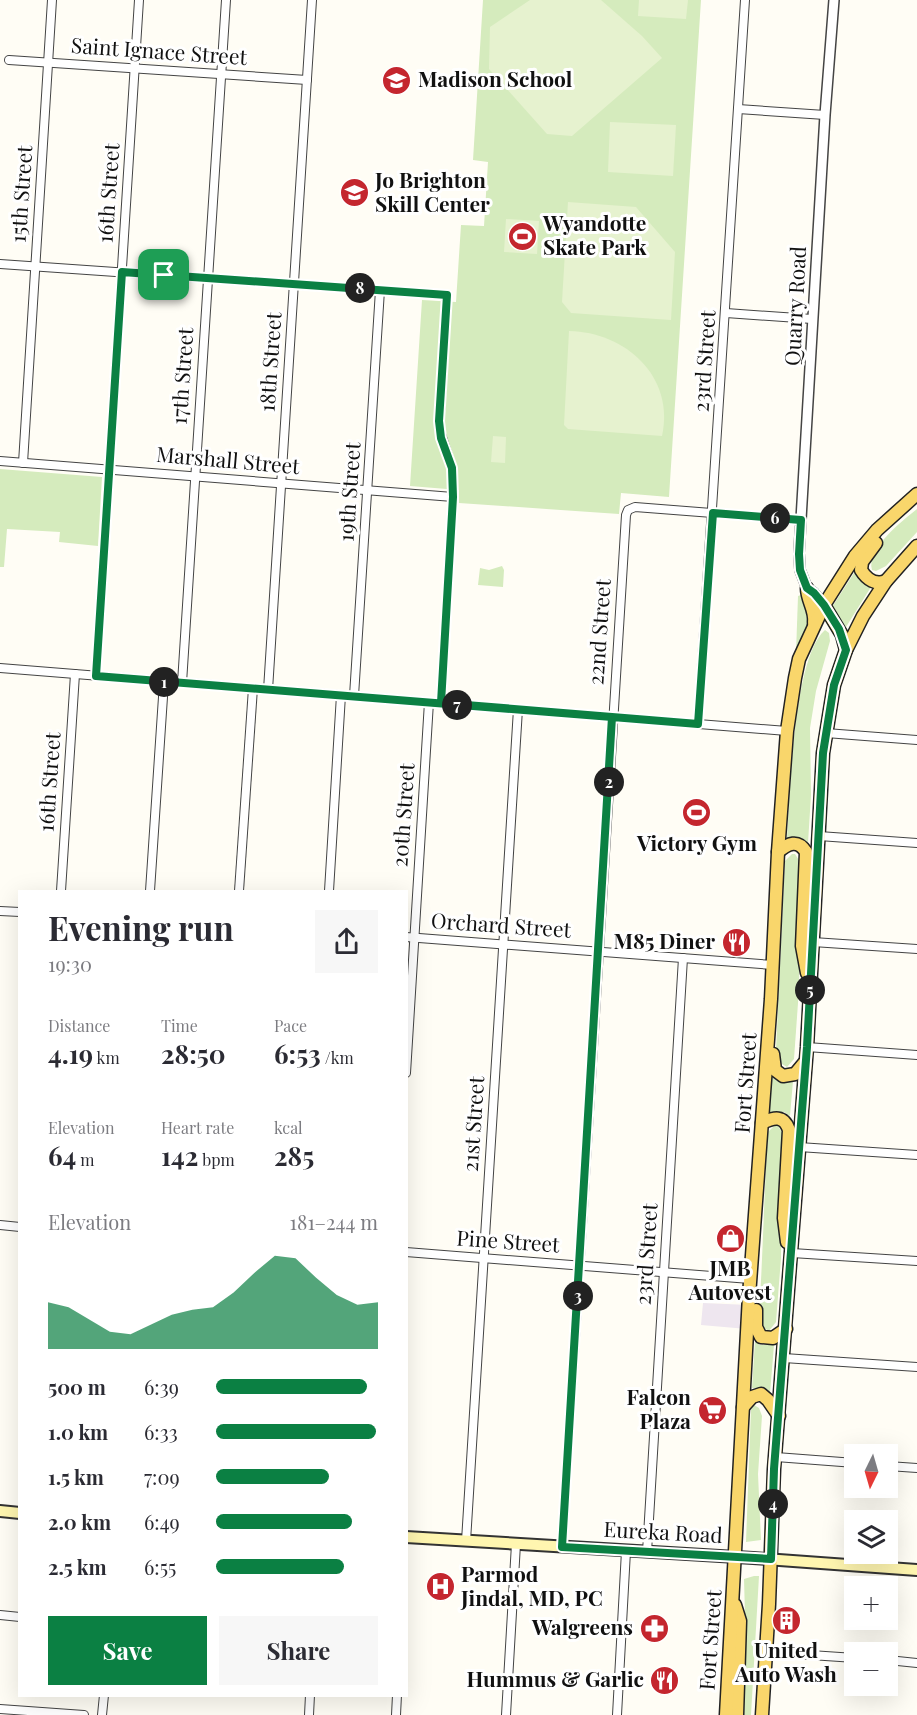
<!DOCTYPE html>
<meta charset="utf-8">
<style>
:root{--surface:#fff;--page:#f7f7f7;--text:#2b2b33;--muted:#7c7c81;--accent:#0b8043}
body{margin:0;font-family:"Playfair Display",serif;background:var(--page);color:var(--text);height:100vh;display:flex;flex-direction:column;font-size:22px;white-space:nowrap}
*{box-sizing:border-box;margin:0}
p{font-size:20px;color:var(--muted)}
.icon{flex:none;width:33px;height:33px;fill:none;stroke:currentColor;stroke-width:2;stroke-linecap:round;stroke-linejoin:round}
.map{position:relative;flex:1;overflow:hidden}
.panel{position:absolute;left:18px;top:890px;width:390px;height:807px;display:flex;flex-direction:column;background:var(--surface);border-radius:0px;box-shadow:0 6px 24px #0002}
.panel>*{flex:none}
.needle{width:39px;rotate:185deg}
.tools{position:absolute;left:844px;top:1444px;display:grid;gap:12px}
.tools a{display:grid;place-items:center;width:54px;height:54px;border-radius:0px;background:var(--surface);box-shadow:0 6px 24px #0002;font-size:30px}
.pin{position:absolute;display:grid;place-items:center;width:51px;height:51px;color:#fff;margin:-26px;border-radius:12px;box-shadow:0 3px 9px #0006}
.km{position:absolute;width:30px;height:30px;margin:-15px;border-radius:50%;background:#222;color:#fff;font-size:16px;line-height:30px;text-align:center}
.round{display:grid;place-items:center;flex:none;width:63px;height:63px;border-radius:0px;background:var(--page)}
.summary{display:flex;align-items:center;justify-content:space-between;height:102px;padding:0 30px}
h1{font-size:33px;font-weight:700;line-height:45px}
.stats{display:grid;grid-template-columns:repeat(3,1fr);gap:9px;height:102px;padding:6px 30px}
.stats div{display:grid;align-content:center}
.stats b{font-size:26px;font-weight:700}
.stats small{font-size:16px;font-weight:400}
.stats p{font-size:16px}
.chart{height:168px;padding:12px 30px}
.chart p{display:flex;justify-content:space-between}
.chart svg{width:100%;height:108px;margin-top:6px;fill:var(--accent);opacity:.7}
.primary-button{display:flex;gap:12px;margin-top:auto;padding:12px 30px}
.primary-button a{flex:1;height:69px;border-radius:0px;background:var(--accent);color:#fff;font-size:24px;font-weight:700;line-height:69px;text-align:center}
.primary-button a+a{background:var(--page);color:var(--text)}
ul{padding:0 30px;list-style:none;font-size:20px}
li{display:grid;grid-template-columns:96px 72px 1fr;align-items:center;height:45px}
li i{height:15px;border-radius:8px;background:var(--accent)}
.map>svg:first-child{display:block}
</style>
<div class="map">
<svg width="917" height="1715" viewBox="0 0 917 1715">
<rect width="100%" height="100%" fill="#fffdf5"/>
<polygon fill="#eee6ef" points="703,1303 749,1305 747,1329 701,1325"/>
<g fill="#d5ebbd">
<polygon points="483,0 701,0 669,497 621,493 619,514 459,503 459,490 410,486 422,300 456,302 461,225 484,226 488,162 473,160"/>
<polygon points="0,469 102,477 98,546 59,542 60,532 7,529 4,567 0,567"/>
<path d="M917,509V532L886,566L876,571L872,570C866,549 902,521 917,509Z"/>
<polygon points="502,566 504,570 503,587 478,585 480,568 489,570"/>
<polygon points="856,570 871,587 846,627 832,607"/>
<polygon points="801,595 804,596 810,619 796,653 798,596"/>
<path d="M825,630L829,633L830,641L816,691L810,728L811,795L808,843L802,840L787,839C790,794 793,658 825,630Z"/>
<polygon points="792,854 795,854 800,862 799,989 794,1059 787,1067 782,1064 776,1050 785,861"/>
<polygon points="772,1077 777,1081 793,1081 790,1116 784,1112 769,1112"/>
<path d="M774,1126H778L783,1134L781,1258L776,1322L769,1331L764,1328L759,1316C763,1254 764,1193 768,1132Z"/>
<polygon points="755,1341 760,1345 774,1345 770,1393 765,1389 752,1388"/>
<polygon points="754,1405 759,1408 762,1416 758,1474 761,1540 746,1542 751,1409"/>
<polygon points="754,1576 759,1576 751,1715 742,1715 746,1650 744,1579"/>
</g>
<g fill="#e6f2cf">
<polygon points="530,0 601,0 642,36 662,58 572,136 547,134 489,69 490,27"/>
<polygon points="639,0 688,0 686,19 638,16"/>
<polygon points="610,122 676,125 673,176 608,172"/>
<polygon points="568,202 636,207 675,252 671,320 571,313 562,302"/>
<polygon points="506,219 539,221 537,254 504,252"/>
<path d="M569,331C625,332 675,376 662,436L568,429L564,425Z"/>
<polygon points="493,436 506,437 505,463 491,462"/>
</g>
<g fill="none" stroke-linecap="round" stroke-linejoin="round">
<defs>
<g id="minor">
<polyline points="9,60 307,80"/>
<polyline points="738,109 825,115"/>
<polyline points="0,264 447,295 439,428 452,468 453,497 441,703"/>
<polyline points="726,313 812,319"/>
<polyline points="0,461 453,497"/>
<polyline points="23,463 52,0"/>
<polyline points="0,668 787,731"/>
<polyline points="96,676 139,0"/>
<polyline points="182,683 226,0"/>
<polyline points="268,690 312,0"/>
<polyline points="354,696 380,290"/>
<polyline points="698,724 745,0"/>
<polyline points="826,733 917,740"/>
<polyline points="819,836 917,843"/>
<polyline points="61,891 75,674"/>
<polyline points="150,891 164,682"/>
<polyline points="239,891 253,688"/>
<polyline points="329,891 341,695"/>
<polyline points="0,911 20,912"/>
<polyline points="406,937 773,965"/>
<polyline points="813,942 917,949"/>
<polyline points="807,1047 917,1055"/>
<polyline points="406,1073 429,702"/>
<polyline points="799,1147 917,1155"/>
<polyline points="0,1225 20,1227"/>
<polyline points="406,1252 750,1279"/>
<polyline points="792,1253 917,1261"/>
<polyline points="784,1358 917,1367"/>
<polyline points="776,1457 855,1463"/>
<polyline points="888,1466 917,1468"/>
<polyline points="466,1541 518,709"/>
<polyline points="562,1547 626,515 628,510 635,507 801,520"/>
<polyline points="647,1552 683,958"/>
<polyline points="0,1615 20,1617"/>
<polyline points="766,1652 855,1658"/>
<polyline points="888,1660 917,1663"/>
<polyline points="0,1709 84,1715"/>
<polyline points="102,1715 104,1695"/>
<polyline points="309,1715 310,1695"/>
<polyline points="396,1715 397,1695"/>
<polyline points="506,1715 516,1544"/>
<polyline points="617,1715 626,1551"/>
</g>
<polyline id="tertiary" points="824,605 814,593 807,588 800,570 799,553 825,115 834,0"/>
<g id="secondary">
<polyline points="0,1511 20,1513"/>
<polyline points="406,1537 753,1558 917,1570"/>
</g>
<g id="primary">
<path d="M876,543L862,562L861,570C867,580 876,585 886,581"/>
<path d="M807,588C807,601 816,610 814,623"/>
<polyline points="824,605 842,635 846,650"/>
<path d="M778,852C788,843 798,839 806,852L802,946L807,973"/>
<polyline points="773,1054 775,1070 783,1076 795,1074 805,1062"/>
<path d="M762,1123C774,1117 784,1115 789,1130L784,1218L787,1242"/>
<polyline points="756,1310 756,1327 761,1337 773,1338 786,1329"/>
<polyline points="743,1407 752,1397 761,1394 768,1400 779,1416"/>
<polyline points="735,1605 740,1621 737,1715"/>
<polyline points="726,1715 749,1296 771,999 778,852 787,731 795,678 799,659 824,605 855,556 877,530 917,494"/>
<polyline points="762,1715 769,1604 774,1469 807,1047 823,753 834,685 846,650 863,616 886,581 917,546"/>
</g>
</defs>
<use href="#minor" stroke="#444" stroke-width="10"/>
<use href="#tertiary" stroke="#444" stroke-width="12"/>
<use href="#secondary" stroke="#333" stroke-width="14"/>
<use href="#primary" stroke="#222" stroke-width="15"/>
<use href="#minor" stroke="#fff" stroke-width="8"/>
<use href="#tertiary" stroke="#fff" stroke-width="9"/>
<use href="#secondary" stroke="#fff6b0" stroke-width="10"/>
<use href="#primary" stroke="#f9d66b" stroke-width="12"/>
</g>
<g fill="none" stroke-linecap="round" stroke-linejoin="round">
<defs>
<polyline id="route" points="164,275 122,272 96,676 612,717 562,1547 771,1559 774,1469 807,1047 823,753 834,685 846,650 839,629 824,605 814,593 807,588 800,570 799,554 801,520 713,513 698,724 441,703 453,497 452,468 441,438 439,421 447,295 164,275"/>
</defs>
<use href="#route" stroke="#fff" stroke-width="12"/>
<use href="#route" stroke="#0b8043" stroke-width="8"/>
</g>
<defs>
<symbol id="school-disc" viewBox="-11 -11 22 22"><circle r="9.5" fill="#c4262e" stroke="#fff"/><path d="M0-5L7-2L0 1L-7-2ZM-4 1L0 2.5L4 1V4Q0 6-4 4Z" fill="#fff"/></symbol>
<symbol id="stadium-disc" viewBox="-11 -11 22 22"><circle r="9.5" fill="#c4262e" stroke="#fff"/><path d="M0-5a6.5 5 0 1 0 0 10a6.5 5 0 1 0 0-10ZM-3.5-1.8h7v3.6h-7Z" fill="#fff"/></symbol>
<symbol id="restaurant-disc" viewBox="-11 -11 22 22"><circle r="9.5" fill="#c4262e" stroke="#fff"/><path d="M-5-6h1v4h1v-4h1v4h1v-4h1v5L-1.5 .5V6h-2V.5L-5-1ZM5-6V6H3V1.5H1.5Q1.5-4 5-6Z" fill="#fff"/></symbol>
<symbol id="shop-disc" viewBox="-11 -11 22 22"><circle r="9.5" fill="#c4262e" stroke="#fff"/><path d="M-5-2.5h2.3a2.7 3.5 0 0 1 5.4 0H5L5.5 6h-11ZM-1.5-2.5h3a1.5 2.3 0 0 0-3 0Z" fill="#fff"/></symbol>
<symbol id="supermarket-disc" viewBox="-11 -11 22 22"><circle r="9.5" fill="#c4262e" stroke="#fff"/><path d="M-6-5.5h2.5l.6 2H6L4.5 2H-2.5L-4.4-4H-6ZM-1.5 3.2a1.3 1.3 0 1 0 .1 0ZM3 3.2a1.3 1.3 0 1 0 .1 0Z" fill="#fff"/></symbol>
<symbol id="hospital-disc" viewBox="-11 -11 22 22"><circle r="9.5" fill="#c4262e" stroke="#fff"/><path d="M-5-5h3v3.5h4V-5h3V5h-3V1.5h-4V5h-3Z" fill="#fff"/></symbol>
<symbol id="building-disc" viewBox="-11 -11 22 22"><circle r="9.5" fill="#c4262e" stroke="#fff"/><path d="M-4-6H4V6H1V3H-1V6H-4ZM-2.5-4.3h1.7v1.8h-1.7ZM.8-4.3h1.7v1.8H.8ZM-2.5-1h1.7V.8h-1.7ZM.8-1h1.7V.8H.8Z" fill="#fff"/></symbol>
<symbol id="pharmacy-disc" viewBox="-11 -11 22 22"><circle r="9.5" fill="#c4262e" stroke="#fff"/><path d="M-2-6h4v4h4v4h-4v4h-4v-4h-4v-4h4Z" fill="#fff"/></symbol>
</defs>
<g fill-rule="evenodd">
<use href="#school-disc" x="380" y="64" width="33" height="33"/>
<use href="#school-disc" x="338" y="176" width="33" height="33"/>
<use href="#stadium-disc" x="506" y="220" width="33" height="33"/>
<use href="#stadium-disc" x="680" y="796" width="33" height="33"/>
<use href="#restaurant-disc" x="720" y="926" width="33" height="33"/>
<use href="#shop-disc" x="714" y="1222" width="33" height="33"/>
<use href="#supermarket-disc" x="696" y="1394" width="33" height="33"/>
<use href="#hospital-disc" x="424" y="1570" width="33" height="33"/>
<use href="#building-disc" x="770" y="1604" width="33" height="33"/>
<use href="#pharmacy-disc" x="638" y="1612" width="33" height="33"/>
<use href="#restaurant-disc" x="648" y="1664" width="33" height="33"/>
</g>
<g text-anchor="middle" stroke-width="6" stroke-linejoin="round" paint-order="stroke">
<g font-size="21" fill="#111" stroke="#fff">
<text transform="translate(159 52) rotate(4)" y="7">Saint Ignace Street</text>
<text transform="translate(109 193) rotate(-86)" y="7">16th Street</text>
<text transform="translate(22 194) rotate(-86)" y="7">15th Street</text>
<text transform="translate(796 306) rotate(-87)" y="7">Quarry Road</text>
<text transform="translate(705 361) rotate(-86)" y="7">23rd Street</text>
<text transform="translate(271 362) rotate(-86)" y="7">18th Street</text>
<text transform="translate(183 376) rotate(-86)" y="7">17th Street</text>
<text transform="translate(228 461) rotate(5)" y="7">Marshall Street</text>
<text transform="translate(350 492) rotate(-86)" y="7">19th Street</text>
<text transform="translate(600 632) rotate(-86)" y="7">22nd Street</text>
<text transform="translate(50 782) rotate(-86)" y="7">16th Street</text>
<text transform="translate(404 815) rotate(-86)" y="7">20th Street</text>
<text transform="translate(501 926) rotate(4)" y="7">Orchard Street</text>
<text transform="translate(746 1083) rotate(-86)" y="7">Fort Street</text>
<text transform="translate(474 1124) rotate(-86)" y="7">21st Street</text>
<text transform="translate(508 1242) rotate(4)" y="7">Pine Street</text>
<text transform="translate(647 1254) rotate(-86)" y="7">23rd Street</text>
<text transform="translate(663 1533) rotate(3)" y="7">Eureka Road</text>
<text transform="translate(711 1640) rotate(-86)" y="7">Fort Street</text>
</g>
<g font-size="21" font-weight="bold" fill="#111" stroke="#fff" text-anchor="start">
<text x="418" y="87">Madison School</text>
<text x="375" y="188">Jo Brighton<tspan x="375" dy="24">Skill Center</tspan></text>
<text x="543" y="231">Wyandotte<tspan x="543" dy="24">Skate Park</tspan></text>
<text x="697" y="851" text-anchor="middle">Victory Gym</text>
<text x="715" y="949" text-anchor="end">M85 Diner</text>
<text x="730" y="1276" text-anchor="middle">JMB<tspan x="730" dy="24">Autovest</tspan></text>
<text x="691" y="1405" text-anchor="end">Falcon<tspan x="691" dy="24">Plaza</tspan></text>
<text x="461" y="1582">Parmod<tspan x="461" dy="24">Jindal, MD, PC</tspan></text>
<text x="633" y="1635" text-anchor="end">Walgreens</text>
<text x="786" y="1658" text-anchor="middle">United<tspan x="786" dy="24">Auto Wash</tspan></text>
<text x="644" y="1687" text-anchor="end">Hummus &amp; Garlic</text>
</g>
</g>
</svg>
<div class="tools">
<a><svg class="needle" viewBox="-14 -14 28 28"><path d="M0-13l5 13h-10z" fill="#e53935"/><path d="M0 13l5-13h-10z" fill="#7c7c81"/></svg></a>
<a><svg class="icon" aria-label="layers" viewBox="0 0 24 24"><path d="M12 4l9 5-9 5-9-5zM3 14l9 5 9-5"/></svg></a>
<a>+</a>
<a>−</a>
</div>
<div class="pin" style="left:164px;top:275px;background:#1e9e55"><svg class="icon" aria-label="arrive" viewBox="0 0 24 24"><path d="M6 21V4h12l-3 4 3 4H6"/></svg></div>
<b class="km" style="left:164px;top:682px">1</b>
<b class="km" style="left:609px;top:782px">2</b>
<b class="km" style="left:578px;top:1296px">3</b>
<b class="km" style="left:773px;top:1504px">4</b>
<b class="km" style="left:810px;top:990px">5</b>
<b class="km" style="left:775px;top:518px">6</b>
<b class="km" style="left:457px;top:705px">7</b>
<b class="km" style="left:360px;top:288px">8</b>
<section class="panel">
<div class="summary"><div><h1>Evening run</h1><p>19:30</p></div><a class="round"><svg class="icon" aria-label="share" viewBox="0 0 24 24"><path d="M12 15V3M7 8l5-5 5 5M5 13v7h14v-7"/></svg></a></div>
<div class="stats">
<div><p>Distance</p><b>4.19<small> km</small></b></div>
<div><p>Time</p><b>28:50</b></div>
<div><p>Pace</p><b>6:53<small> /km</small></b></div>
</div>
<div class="stats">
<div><p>Elevation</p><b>64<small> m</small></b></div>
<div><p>Heart rate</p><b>142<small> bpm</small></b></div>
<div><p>kcal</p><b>285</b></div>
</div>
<div class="chart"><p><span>Elevation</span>181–244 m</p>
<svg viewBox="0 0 160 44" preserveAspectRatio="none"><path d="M0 44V25L10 27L20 32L30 37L40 38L50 34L60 30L70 28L80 27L90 21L100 13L110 6L120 7L130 15L140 22L150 26L160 25V44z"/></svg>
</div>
<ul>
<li><b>500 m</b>6:39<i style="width:93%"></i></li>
<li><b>1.0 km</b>6:33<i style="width:99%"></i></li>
<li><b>1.5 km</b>7:09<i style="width:70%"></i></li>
<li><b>2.0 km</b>6:49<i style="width:84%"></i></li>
<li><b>2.5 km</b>6:55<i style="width:79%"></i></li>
</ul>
<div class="primary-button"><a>Save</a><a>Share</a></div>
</section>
</div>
